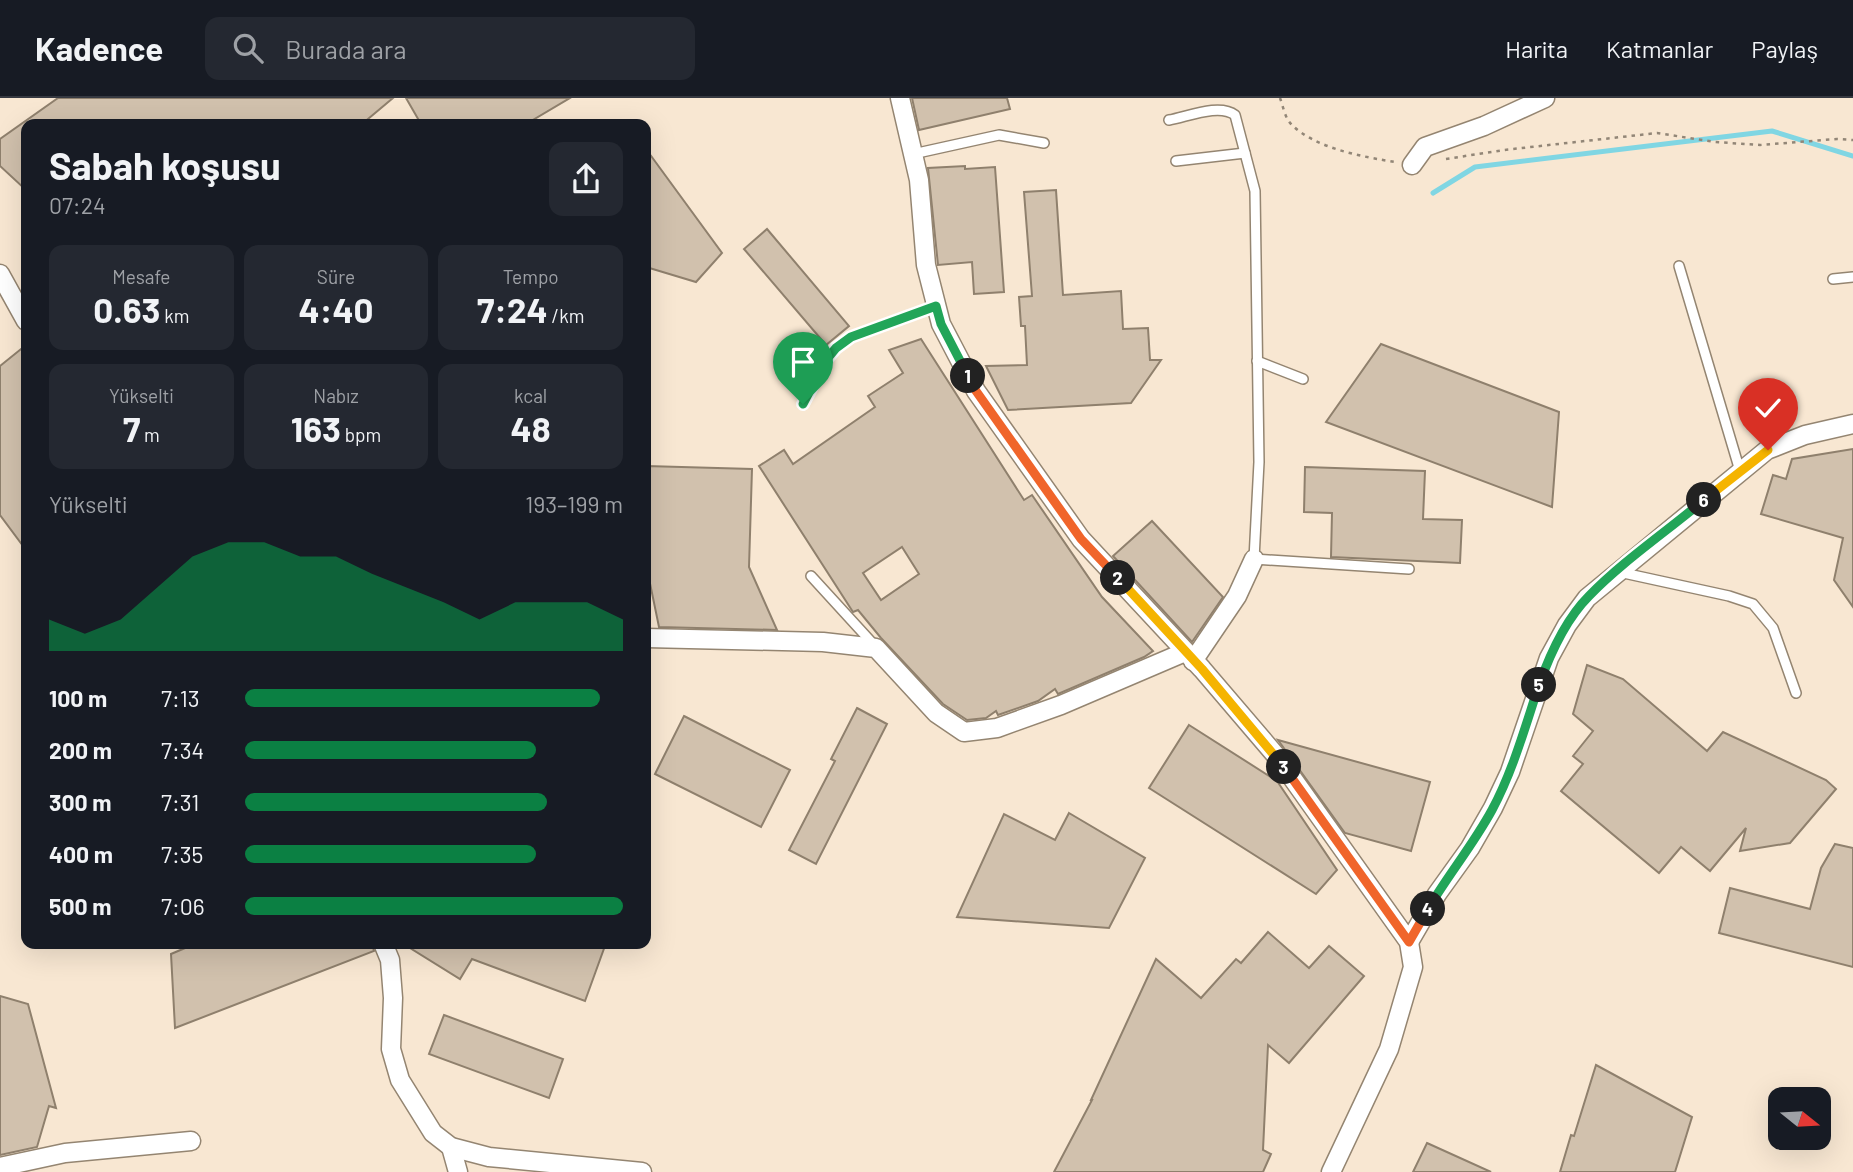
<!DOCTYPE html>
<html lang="tr">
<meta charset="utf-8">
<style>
:root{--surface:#171b24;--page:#242831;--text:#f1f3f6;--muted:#9ea1a6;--line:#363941;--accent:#0b8043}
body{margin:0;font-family:Barlow,sans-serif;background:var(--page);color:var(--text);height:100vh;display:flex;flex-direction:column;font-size:26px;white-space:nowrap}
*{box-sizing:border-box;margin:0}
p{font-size:23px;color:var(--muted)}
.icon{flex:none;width:38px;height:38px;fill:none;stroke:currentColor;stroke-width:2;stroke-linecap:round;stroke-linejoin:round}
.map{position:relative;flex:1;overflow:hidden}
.details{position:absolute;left:21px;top:21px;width:630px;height:830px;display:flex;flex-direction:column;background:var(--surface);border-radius:14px;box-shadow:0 7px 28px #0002}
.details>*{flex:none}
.needle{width:46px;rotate:108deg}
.buttons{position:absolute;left:1768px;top:989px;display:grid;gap:14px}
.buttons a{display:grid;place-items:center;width:63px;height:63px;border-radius:14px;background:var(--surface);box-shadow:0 7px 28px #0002;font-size:35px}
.pin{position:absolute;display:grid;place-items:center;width:60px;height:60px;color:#fff;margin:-72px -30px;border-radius:50% 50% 50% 0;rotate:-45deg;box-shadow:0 0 7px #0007}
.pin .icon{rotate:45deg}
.km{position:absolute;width:35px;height:35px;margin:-18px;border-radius:50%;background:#222;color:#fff;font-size:19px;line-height:35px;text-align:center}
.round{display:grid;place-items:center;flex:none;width:74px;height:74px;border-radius:14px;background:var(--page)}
.head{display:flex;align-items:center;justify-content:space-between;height:119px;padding:0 28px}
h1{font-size:38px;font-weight:700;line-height:52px}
.figures{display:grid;grid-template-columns:repeat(3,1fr);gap:10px;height:119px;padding:7px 28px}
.figures div{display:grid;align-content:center;border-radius:14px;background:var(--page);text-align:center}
.figures b{font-size:35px;font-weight:700}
.figures small{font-size:19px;font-weight:400}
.figures p{font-size:19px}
.chart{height:196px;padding:14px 28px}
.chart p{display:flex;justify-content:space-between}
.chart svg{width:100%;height:126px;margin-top:7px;fill:var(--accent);opacity:.7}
ul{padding:0 28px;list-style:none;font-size:23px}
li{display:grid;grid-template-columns:112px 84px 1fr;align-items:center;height:52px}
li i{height:18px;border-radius:9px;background:var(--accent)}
header{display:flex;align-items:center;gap:42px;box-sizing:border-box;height:98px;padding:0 35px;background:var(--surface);border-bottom:2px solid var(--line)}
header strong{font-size:33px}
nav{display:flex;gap:38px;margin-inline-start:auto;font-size:24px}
.search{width:490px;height:63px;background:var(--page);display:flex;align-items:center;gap:18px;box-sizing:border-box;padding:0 24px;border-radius:14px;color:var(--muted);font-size:26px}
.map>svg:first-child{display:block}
</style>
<header>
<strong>Kadence</strong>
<div class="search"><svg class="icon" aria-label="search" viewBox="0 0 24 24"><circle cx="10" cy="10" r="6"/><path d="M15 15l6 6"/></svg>Burada ara</div>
<nav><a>Harita</a><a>Katmanlar</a><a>Paylaş</a></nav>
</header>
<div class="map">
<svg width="1853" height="1074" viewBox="0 0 1853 1074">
<rect width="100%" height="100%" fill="#f8e7d2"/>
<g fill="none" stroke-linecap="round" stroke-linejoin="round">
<polyline stroke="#80d6e3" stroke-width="5" points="1433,95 1475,69 1772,33 1853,58"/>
</g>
<g fill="#d1c1ad" stroke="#8f806d" stroke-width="2" fill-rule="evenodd">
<polygon points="58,0 393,0 362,26 26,26 26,92 0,68 0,41"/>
<polygon points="406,0 570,0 526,26 421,26"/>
<polygon points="912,0 1007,0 1010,11 919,32"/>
<polygon points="646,51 722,155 696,184 646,169"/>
<polygon points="965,68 965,71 995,69 1004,194 974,196 972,164 938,167 928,70"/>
<polygon points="1056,92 1063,197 1121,193 1123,231 1148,230 1150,262 1161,262 1131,305 1008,312 986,268 1027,267 1025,228 1021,228 1019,199 1032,198 1024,94"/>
<polygon points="767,131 849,228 826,247 744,151"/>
<path d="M921,241L1024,402L1032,397L1102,499L1153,553L1144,559L1058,596L1055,591L1038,603L998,617L996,613L986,620L967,622L943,606L881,540L858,512L853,514L759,368L784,352L793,366L875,309L868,298L903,275L889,252ZM902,449L919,476L881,502L863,475Z"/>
<polygon points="1381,246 1559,314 1552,409 1326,324"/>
<polygon points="26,247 26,452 0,417 0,268"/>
<polygon points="1853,351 1853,509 1834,482 1843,440 1761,416 1773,377 1786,381 1792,361"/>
<polygon points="646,368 752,371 749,469 777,532 659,529 646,466"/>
<polygon points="1305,369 1425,373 1423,421 1462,422 1460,465 1331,459 1332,415 1304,414"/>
<polygon points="1152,423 1223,499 1192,544 1113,458"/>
<polygon points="1587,567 1623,581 1707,653 1723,634 1826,682 1836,691 1790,745 1740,753 1746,730 1710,773 1681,749 1659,775 1561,693 1583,666 1573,658 1593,633 1573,616"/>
<polygon points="857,610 887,626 816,766 789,752 835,663 831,661"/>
<polygon points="684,618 790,672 761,729 655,676"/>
<polygon points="1189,627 1277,683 1337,772 1316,796 1149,690"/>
<polygon points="1278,642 1430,684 1411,753 1345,735"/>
<polygon points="1069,715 1145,760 1109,830 957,819 1004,716 1055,742"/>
<polygon points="1835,746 1853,750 1853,869 1719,835 1730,790 1810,811 1821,770"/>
<polygon points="1268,834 1309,870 1329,848 1364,878 1289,965 1268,947 1263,1052 1271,1056 1263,1074 1054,1074 1092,1002 1091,1002 1156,861 1201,900 1236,861 1241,865"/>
<polygon points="197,845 372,845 374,853 175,930 171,856"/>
<polygon points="402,845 606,845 585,903 472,861 460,881"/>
<polygon points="0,898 28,906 56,1010 49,1008 37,1049 0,1057"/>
<polygon points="444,917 563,961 549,1000 429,956"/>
<polygon points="1596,967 1692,1019 1675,1074 1560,1074 1571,1037 1574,1038"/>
<polygon points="1427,1045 1491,1074 1413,1074"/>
</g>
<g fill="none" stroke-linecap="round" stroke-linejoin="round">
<defs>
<g id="lane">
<path d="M1169,22C1187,19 1219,5 1235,17L1255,93L1259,364L1254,461L1409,471"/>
<polyline points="913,56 999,37 1044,45"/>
<polyline points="1176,63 1245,55"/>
<polyline points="1679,168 1740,373"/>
<polyline points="1833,181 1853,179"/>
<polyline points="1257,263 1303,281"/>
<polyline points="803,306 826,262 836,250 851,239 936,208"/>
<polyline points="1619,474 1729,498 1753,506 1773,530 1796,595"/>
<polyline points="811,478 875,548"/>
</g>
<g id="street">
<polyline points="900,0 919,82 926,167 941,226 976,293 1081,441 1202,571 1278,660 1409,844 1413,869 1389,951 1331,1074"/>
<polyline points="1412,67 1425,49 1484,28 1545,0"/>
<polyline points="0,176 26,223"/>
<polyline points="646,540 823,544 876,550 936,615 964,634 997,630 1061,607 1185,554"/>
<polyline points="1193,563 1237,498 1254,461"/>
<polyline points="1409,844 1437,796 1470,750 1493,710 1510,674 1549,560 1567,527 1587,500 1767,352 1805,337 1853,326"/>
<polyline points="383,845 390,862 393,900 391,951 400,982 433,1035 451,1049 489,1059 642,1074"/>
<polyline points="451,1049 458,1074"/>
<polyline points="0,1069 65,1055 191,1043"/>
</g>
</defs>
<use href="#lane" stroke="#948571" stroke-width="12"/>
<use href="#street" stroke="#948571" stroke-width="21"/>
<g stroke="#928677" stroke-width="2.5" stroke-dasharray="3.5 5" stroke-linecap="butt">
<path d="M1280,0C1283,8 1285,20 1291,26C1314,50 1363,59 1395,64"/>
<polyline points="1446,61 1504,52 1657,35 1715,44 1760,47 1837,41 1853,42"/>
</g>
<use href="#lane" stroke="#fff" stroke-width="9"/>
<use href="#street" stroke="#fff" stroke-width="18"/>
</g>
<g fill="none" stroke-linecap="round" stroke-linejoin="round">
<defs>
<polyline id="split-1" points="803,306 826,262 836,250 851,239 936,208 941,226 968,278"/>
<polyline id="split-2" points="968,278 976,293 1081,441 1118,480"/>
<polyline id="split-3" points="1118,480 1202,571 1284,669"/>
<polyline id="split-4" points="1284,669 1409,844 1428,811"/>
<path id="split-5" d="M1428,811C1448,777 1473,747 1492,712C1513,673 1525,629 1539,587"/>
<path id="split-6" d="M1539,587C1550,556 1565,522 1589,498C1623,463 1666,434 1704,402"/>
<polyline id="split-7" points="1704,402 1768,352"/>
</defs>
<use href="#split-1" stroke="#fff" stroke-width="14"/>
<use href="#split-2" stroke="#fff" stroke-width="14"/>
<use href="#split-3" stroke="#fff" stroke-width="14"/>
<use href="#split-4" stroke="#fff" stroke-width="14"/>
<use href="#split-5" stroke="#fff" stroke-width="14"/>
<use href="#split-6" stroke="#fff" stroke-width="14"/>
<use href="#split-7" stroke="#fff" stroke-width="14"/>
<use href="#split-1" stroke="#22a559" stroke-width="9"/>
<use href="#split-2" stroke="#f0652b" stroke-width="9"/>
<use href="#split-3" stroke="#f5b400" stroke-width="9"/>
<use href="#split-4" stroke="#f0652b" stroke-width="9"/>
<use href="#split-5" stroke="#22a559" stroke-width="9"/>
<use href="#split-6" stroke="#22a559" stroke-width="9"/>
<use href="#split-7" stroke="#f5b400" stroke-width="9"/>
</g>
</svg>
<div class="buttons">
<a><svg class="needle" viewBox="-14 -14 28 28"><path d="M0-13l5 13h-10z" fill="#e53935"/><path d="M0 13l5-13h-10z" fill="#9ea1a6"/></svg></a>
</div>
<div class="pin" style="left:803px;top:306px;background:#1e9e55"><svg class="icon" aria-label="arrive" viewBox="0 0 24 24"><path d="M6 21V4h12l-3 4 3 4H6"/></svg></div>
<div class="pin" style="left:1768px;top:352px;background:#d93025"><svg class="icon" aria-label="check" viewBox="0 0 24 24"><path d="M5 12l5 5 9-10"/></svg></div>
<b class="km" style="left:968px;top:278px">1</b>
<b class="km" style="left:1118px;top:480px">2</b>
<b class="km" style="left:1284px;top:669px">3</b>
<b class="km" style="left:1428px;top:811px">4</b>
<b class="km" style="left:1539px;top:587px">5</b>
<b class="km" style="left:1704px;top:402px">6</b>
<section class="details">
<div class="head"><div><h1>Sabah koşusu</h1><p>07:24</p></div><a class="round"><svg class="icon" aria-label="share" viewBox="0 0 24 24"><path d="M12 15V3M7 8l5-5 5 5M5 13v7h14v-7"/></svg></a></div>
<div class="figures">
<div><p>Mesafe</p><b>0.63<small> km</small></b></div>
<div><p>Süre</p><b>4:40</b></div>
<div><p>Tempo</p><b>7:24<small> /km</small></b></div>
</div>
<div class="figures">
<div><p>Yükselti</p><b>7<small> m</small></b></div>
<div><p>Nabız</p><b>163<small> bpm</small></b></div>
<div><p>kcal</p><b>48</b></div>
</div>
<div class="chart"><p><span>Yükselti</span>193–199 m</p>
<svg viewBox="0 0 160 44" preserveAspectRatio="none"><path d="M0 44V33L10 38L20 33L30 22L40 11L50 6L60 6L70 11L80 11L90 17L100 22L110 27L120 33L130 27L140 27L150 27L160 33V44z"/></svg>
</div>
<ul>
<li><b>100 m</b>7:13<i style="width:94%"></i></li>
<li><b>200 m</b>7:34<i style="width:77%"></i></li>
<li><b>300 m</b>7:31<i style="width:80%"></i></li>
<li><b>400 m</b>7:35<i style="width:77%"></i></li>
<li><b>500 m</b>7:06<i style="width:100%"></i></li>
</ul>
</section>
</div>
